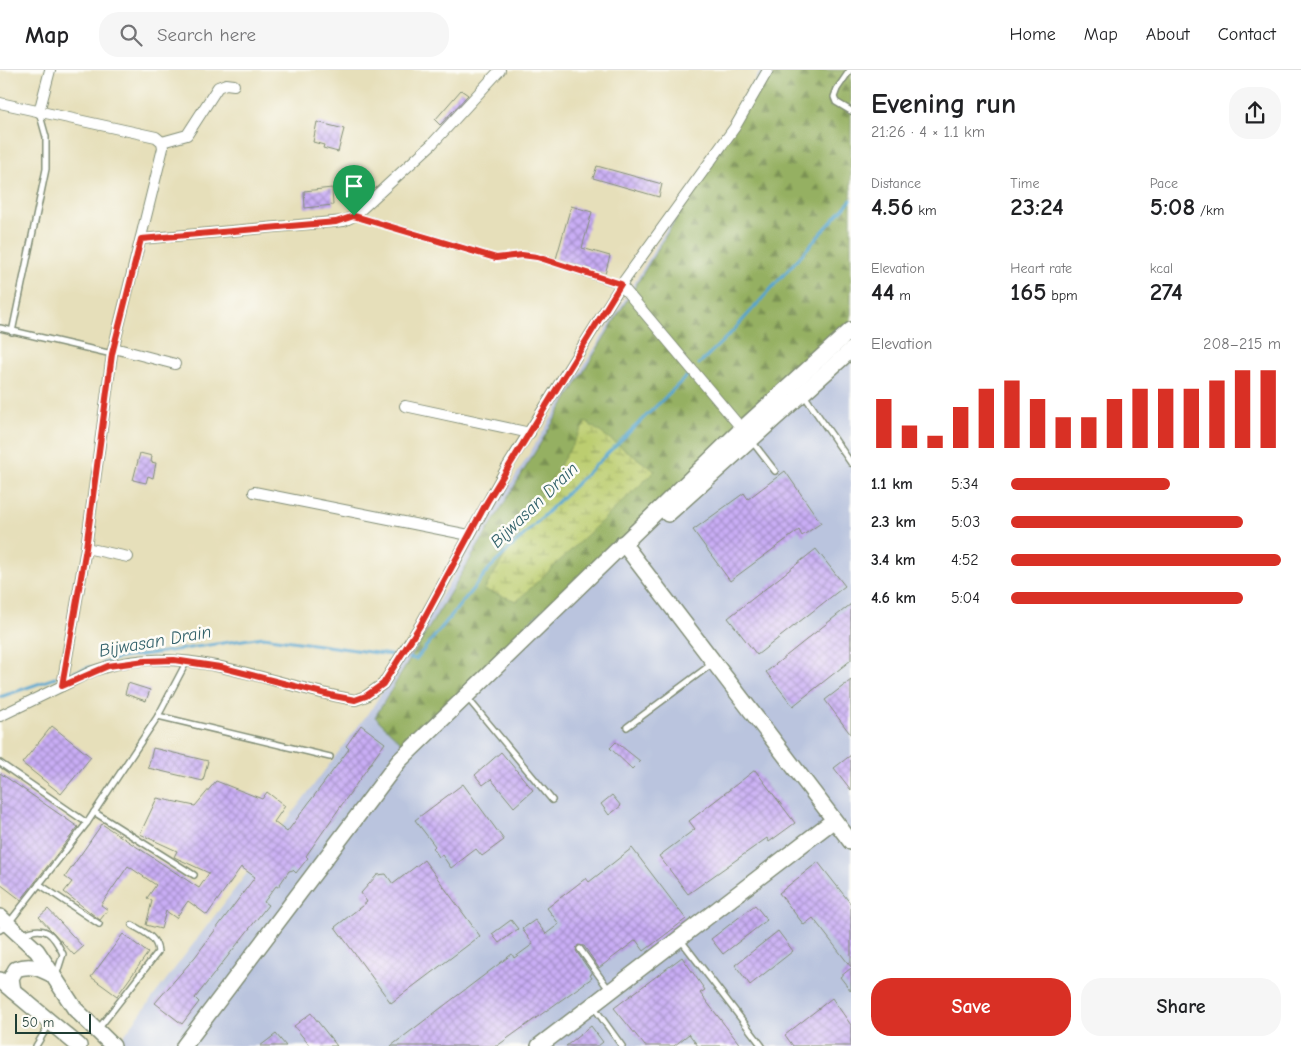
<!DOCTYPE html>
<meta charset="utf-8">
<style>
:root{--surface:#fff;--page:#f6f6f6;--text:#202124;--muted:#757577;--line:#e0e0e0;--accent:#d93025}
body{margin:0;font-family:"Comic Neue",sans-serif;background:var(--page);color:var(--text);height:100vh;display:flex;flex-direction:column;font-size:19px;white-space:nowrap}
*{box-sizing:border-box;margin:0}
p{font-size:16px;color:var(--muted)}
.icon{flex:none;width:28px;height:28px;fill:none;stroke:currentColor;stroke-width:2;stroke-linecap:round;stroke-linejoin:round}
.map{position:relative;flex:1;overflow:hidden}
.details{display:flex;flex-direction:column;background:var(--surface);width:450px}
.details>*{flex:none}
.scale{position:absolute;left:15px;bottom:12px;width:76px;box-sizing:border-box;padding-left:5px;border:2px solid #1f3d34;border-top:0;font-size:14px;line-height:18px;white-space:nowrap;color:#1f3d34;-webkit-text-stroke:4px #fdfcf7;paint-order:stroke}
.pin{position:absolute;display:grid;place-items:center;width:42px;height:42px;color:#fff;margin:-51px -21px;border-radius:50% 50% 50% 0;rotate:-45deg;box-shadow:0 0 5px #0007}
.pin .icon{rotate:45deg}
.round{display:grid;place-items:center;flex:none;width:52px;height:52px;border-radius:20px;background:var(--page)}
.summary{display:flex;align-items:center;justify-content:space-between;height:85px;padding:0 20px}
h1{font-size:28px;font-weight:700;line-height:38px}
.metrics{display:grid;grid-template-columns:repeat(3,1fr);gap:8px;height:85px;padding:5px 20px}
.metrics div{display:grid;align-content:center}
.metrics b{font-size:25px;font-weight:700}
.metrics small{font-size:14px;font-weight:400}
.metrics p{font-size:14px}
.chart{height:140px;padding:10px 20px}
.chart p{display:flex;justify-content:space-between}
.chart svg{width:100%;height:90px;margin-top:5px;stroke:var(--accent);stroke-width:6}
.action{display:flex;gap:10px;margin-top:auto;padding:10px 20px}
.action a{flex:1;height:58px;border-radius:20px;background:var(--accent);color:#fff;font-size:20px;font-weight:700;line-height:58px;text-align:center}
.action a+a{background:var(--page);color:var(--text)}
ul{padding:0 20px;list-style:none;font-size:16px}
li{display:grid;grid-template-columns:80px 60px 1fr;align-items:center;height:38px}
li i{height:12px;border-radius:6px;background:var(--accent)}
header{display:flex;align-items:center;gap:30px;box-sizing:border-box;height:70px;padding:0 25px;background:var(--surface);border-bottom:1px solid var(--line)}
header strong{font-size:24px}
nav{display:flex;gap:28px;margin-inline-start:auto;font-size:18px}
.search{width:350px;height:45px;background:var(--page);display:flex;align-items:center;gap:12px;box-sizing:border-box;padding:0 18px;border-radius:20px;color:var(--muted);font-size:19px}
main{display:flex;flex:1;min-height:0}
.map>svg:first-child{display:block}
</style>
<header>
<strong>Map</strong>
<div class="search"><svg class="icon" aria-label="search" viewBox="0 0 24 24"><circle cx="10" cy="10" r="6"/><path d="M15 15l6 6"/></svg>Search here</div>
<nav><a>Home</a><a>Map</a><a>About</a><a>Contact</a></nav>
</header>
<main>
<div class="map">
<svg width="851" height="976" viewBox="0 0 851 976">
<defs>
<pattern id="forest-firs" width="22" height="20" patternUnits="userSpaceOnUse" patternTransform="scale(1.25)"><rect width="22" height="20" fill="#95b062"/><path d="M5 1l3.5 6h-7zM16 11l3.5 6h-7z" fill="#799052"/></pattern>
<pattern id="wetland-marsh" width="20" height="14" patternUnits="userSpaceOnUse" patternTransform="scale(1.25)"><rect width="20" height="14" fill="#bccd6f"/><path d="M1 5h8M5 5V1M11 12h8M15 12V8" fill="none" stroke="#98a85c"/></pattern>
<pattern id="building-cross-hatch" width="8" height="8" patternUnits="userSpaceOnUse" patternTransform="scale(1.25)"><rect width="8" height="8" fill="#c9adf5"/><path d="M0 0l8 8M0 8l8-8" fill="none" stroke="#a38ec7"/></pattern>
</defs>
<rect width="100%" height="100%" fill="#fdfcf7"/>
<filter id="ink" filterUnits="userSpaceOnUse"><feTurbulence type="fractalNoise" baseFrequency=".02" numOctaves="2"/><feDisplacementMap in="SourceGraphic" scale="10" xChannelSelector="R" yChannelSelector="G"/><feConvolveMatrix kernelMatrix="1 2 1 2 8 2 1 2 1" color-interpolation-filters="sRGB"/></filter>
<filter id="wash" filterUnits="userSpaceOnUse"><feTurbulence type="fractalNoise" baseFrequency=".0096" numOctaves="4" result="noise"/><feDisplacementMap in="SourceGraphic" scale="20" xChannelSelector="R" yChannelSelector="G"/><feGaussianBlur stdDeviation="1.12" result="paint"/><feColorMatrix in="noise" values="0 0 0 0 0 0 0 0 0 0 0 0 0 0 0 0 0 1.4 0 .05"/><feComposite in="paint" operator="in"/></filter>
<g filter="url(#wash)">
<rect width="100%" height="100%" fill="#e6dfba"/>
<polygon fill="#bac4de" points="761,0 851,0 851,976 116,976 372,638 614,247"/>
<polygon fill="url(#forest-firs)" stroke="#5a764b" points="766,0 851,0 851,264 527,554 406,677 375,647"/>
<polygon fill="url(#wetland-marsh)" stroke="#6e8552" points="586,352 655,401 517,531 484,520"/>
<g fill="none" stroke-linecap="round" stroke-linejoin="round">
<g stroke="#55a5cf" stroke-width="3">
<polyline points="699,294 733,261 851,130"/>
<polyline points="409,588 416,589 489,499 687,306"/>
<polyline points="103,593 116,589 263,567 391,585"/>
<polyline points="72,603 90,597"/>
<polyline points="0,627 55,608"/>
</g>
</g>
<g id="blocks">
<g fill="url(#building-cross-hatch)">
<polygon points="461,20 468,25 440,55 435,50"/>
<polygon points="317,52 344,59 338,82 323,78 324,75 313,72"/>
<polygon points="597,96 662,114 659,127 593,108"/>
<polygon points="332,118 333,135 305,138 304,121"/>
<polygon points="571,136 592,142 582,178 610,186 605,204 556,189"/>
<polygon points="140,383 152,386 151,392 156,393 153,408 148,406 146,413 133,410"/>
<polygon points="785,401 821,453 802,466 799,460 730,511 693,460 744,423 748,429"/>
<polygon points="816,479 845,516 757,585 728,548"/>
<polygon points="851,534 851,590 793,636 766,602"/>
<polygon points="851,610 851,665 825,630"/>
<polygon points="128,613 150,620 146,631 125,624"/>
<polygon points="361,655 385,673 306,786 308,788 296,803 293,800 289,801 278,817 276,816 264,832 268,835 195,928 199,932 182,954 155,933 195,887 255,807 241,797 207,845 188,831 176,848 166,841 161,859 146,855 152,831 147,828 156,815 128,796 101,835 108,840 100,850 64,822 72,812 65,807 102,754 199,818 209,803 174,787 177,781 140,764 157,728 195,736 216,711 262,729 267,722 285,736 274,752 287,762 349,679 346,676"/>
<polygon points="52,656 91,687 61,724 22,693"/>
<polygon points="616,672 640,691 632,699 610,678"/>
<polygon points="153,678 208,691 203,711 148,698"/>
<polygon points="501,682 533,720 514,737 491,709 483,715 475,705"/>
<polygon points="851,685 851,720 834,698"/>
<polygon points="755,700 795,753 769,772 767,768 688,824 659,786 695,759 689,751"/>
<polygon points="0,703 78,757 21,830 0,814"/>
<polygon points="463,714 504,770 482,786 476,779 451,798 442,785 439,787 433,778 435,776 415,750"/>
<polygon points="612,725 621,736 609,745 601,734"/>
<polygon points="632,778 686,849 644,881 636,870 599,898 584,876 578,875 576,881 592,904 590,905 592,908 497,976 391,976 512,884 514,888 533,874 522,859 535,850 546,864 559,854 547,838 586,808 589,812"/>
<polygon points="424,790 480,866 391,933 335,857 367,832 361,823 377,805 386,804 393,814"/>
<polygon points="818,792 851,834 851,897 813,848 804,855 779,823"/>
<polygon points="755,835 767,850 723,884 711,869"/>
<polygon points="48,839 83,877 74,885 39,847"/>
<polygon points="511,850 518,859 499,873 492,864"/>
<polygon points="778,861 793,881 750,915 735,895"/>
<polygon points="123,864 148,883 117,926 91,907"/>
<polygon points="682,887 705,920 700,923 741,976 698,976 689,964 674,976 645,976 614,938"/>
<polygon points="851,898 851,921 840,907"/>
<polygon points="832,928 851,955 851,976 793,976 785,965"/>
<polygon points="311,943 337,976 310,976 294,956"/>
<polygon points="591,956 603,972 598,976 566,976"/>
<polygon points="276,964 286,976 260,976"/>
</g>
</g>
</g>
<g filter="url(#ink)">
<use href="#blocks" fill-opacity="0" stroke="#828e77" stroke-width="1"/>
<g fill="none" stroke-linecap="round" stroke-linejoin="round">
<defs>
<g id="lane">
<polyline points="850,0 837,19 834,27 836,32 851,41"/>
<polyline points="355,146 496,188 522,185 537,187 621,215"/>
<polyline points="0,258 112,284"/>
<polyline points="12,262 46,99 46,67 39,42"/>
<polyline points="804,325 851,393"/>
<polyline points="751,370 775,401"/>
<polyline points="470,631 552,730"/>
<polyline points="158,646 330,687"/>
<polyline points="627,657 713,593"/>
<polyline points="0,693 87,753"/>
<polyline points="94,742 194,805"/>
<polyline points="39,814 99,854"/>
<polyline points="0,860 8,854 87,753 158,646 187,591"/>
<path d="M23,864C46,854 53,864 63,884L56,906"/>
<polyline points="680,869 762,976"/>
<polyline points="580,879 610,921"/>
<polyline points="593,936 622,976"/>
<path d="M99,958L158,882C157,867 144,862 132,855"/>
<polyline points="36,976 50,953"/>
</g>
<g id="street">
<polyline points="0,33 156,67 162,72 163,78 112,284 86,478 62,616 0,646"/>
<polyline points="39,42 50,0"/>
<polyline points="162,72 187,65 218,17 226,14 234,15"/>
<polyline points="141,169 344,151 354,146 432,74 500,0"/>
<polyline points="621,215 742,359"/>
<polyline points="114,278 175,294"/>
<polyline points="405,336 530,363"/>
<polyline points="254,422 469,465"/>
<polyline points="86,478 128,487"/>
<path d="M62,616C73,611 85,604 96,600C182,569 271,616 355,630L366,626L383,614L421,554L506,399L621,215L735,57L768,0"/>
</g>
<g id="secondary">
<polyline points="668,444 851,280"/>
<polyline points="623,473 851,772"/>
<polyline points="0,847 37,881 75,939 113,976"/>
<polyline points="0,910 79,976"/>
<path d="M13,921L11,908L16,899C31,894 39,898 53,905"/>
<polyline points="184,976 399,691 742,359 851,260"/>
<polyline points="539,976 834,750"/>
</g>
</defs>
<use href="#lane" stroke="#828e77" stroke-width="8"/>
<use href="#street" stroke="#828e77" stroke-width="12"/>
<use href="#secondary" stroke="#828e77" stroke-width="18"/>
<use href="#lane" stroke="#fff" stroke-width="5"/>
<use href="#street" stroke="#fff" stroke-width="10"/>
<use href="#secondary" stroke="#fff" stroke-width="15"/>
</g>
</g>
<g fill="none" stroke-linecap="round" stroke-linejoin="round" filter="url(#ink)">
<defs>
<polygon id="route" points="354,146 496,188 522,185 537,187 621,214 487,432 421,554 383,614 366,626 355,630 334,626 220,597 174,590 145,591 108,596 62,616 86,478 112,284 141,169 336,152"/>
</defs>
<use href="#route" stroke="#fff" stroke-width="10"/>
<use href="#route" stroke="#d93025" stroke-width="6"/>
</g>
<g text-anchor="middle" stroke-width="5" stroke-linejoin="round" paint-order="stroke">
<g font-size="18" font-style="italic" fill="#32616a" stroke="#fdfcf7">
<text transform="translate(534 435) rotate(-44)" y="6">Bijwasan Drain</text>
<text transform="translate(155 571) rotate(-10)" y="6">Bijwasan Drain</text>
</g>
</g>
</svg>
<div class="scale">50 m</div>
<div class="pin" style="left:354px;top:146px;background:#1e9e55"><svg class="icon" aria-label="arrive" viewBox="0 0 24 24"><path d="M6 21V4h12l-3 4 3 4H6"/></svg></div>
</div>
<section class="details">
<div class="summary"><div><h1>Evening run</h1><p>21:26 · 4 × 1.1 km</p></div><a class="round"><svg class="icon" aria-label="share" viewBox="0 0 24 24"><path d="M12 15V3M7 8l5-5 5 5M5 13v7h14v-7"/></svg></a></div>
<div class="metrics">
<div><p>Distance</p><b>4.56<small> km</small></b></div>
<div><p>Time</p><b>23:24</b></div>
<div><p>Pace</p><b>5:08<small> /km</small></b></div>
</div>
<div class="metrics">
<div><p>Elevation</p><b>44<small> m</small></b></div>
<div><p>Heart rate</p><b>165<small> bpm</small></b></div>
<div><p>kcal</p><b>274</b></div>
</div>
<div class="chart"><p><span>Elevation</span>208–215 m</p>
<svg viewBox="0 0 160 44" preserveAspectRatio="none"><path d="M5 44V20M15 44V33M25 44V38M35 44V24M45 44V15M55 44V11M65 44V20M75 44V29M85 44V29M95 44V20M105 44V15M115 44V15M125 44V15M135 44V11M145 44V6M155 44V6"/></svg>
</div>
<ul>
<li><b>1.1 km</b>5:34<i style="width:59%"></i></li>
<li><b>2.3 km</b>5:03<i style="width:86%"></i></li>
<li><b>3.4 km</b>4:52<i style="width:100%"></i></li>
<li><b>4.6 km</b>5:04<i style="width:86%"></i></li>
</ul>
<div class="action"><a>Save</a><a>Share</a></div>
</section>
</main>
